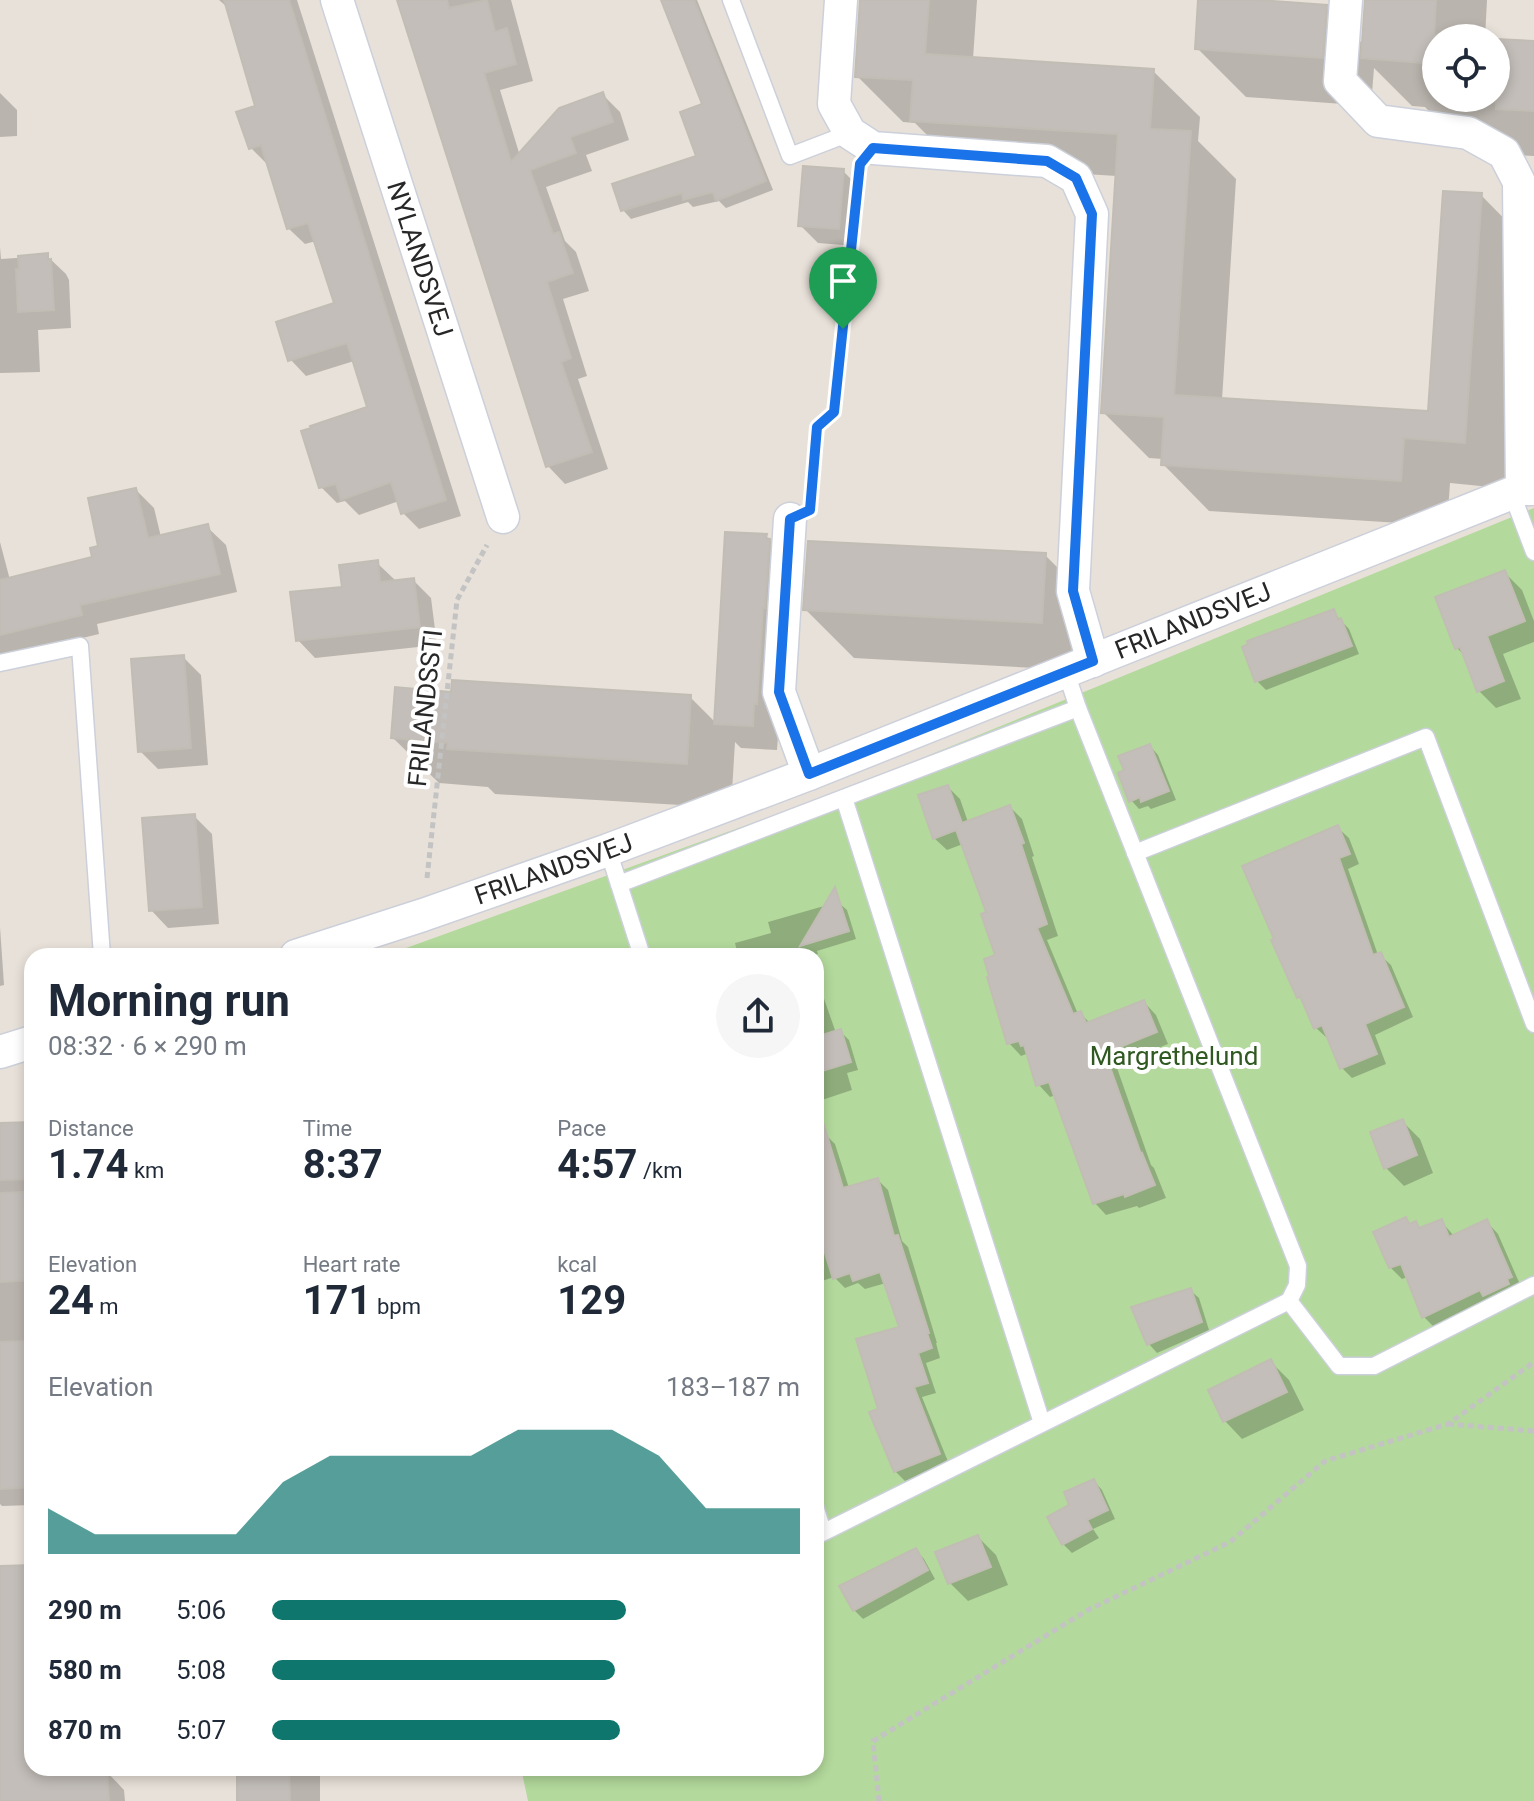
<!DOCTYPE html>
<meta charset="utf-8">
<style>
:root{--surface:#fff;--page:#f6f6f7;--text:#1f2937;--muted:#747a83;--accent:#0f766e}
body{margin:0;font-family:Roboto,sans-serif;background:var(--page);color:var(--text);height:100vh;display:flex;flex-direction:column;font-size:30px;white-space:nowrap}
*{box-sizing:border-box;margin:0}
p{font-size:26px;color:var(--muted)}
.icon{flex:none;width:44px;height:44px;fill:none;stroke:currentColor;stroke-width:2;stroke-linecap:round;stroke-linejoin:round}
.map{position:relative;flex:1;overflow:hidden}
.details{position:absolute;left:24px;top:948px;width:800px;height:828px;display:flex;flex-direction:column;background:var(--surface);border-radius:24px;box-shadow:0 4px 12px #0003}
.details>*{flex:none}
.fabs{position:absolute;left:1422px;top:24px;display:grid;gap:16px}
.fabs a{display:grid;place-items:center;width:88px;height:88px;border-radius:50%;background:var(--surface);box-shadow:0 4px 12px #0003;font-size:40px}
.pin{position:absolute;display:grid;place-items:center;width:68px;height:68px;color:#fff;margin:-82px -34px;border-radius:50% 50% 50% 0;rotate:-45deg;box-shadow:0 0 8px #0007}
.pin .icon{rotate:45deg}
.round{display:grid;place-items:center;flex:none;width:84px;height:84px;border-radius:42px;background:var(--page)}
.overview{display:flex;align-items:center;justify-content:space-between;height:136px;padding:0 24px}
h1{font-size:44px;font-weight:700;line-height:60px}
.metrics{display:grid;grid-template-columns:repeat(3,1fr);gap:12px;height:136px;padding:8px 24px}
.metrics div{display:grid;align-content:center}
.metrics b{font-size:40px;font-weight:700}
.metrics small{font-size:22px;font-weight:400}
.metrics p{font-size:22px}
.chart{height:224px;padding:16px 24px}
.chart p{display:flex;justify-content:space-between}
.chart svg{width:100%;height:144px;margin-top:8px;fill:var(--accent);opacity:.7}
ul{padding:0 24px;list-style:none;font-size:26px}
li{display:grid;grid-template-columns:128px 96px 1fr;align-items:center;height:60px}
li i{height:20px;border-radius:10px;background:var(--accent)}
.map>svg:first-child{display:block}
</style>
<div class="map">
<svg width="1534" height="1801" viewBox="0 0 1534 1801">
<rect width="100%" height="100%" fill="#e8e1d9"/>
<polygon fill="#b3d99c" points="1534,508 1534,1801 528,1801 521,1768 816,1768 816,956 384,956 844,790"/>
<g fill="#0003">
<polygon points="219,0 297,0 461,516 419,529 403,513 399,501 359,515 345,501 337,503 321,487 370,409 354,361 306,376 290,359 336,305 316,241 305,244 288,228 267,164 251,148 257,107 227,6 226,6"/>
<polygon points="400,0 513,0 511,0 533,81 500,90 520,156 603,95 620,112 629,140 586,155 592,171 546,187 565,241 576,252 589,291 563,299 587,376 578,379 608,469 565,484 548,466"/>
<polygon points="663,0 697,0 773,190 726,208 719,201 693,207 688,202 631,219 623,210 698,157 705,105"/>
<polygon points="862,0 977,0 973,59 1153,71 1200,117 1198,141 1236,179 1222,400 1430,414 1481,195 1527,242 1511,489 1450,483 1447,526 1209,511 1163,464 1163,459 1149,458 1103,412 1117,176 958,166 915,123 903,122 857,76"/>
<polygon points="1200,0 1230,0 1326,7 1364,45 1367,0 1487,0 1485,38 1436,38 1436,98 1496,98 1496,41 1534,43 1534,156 1469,152 1425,107 1412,106 1374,68 1371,106 1246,97 1197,48"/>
<polygon points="0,93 17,110 17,136 0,137"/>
<polygon points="843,171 861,189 856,246 818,243 800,225"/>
<polygon points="0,247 1,259 47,256 66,274 69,280 71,328 38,330 40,372 0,373"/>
<polygon points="136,490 154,508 161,537 207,527 226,545 237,592 97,624 99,634 0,658 0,542 10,580 95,559"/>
<polygon points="766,536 791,562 777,750 741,748 735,742 731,808 495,794 488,787 439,783 393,738 453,694 690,697 716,723"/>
<polygon points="1045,555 1094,604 1090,671 854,658 805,609"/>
<polygon points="377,563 395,580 413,580 431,598 437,645 315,658 298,640 344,588"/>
<polygon points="1504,572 1522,590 1534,621 1534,642 1503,654 1521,699 1496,708 1479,691 1466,657 1457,648"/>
<polygon points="1333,612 1349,629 1359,654 1266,690 1257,681 1245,648"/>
<polygon points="183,657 201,675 208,765 158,769 140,751"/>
<polygon points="1150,746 1158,755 1176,800 1151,809 1148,806 1139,809 1131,800"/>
<polygon points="948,787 960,799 968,822 1010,807 1022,819 1034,856 1032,857 1058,936 1047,940 1078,1014 1080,1013 1090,1023 1144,1002 1156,1015 1168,1044 1116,1065 1151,1165 1154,1168 1166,1198 1139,1208 1137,1206 1106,1215 1094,1202 1056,1095 1050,1097 1038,1084 1029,1053 1021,1056 1009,1043 998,957 989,913 963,844 947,850 934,838"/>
<polygon points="194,816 212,834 219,924 168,928 151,910"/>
<polygon points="1338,828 1349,838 1359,864 1348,869 1378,955 1380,955 1391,965 1413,1017 1375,1035 1386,1064 1352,1078 1342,1068 1329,1037 1327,1038 1316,1028 1305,1003 1298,996"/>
<polygon points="838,902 847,910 856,939 817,951 818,954 811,956 738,956 735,943 771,933 768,922"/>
<polygon points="0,927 4,985 0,986"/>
<polygon points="816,976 836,1033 840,1031 849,1040 858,1070 847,1073 852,1090 816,1102"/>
<polygon points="1402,1121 1420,1139 1433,1173 1404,1186 1386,1168"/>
<polygon points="32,1124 32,1505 2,1506 0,1504 0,1125"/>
<polygon points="825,1134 835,1144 849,1188 878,1180 888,1190 902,1241 908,1247 937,1343 936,1343 940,1358 926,1363 936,1393 922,1397 949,1464 905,1481 895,1471 880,1410 902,1328 886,1283 865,1289 858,1283 845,1288 834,1277 816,1283 816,1137"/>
<polygon points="1406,1220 1411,1225 1415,1223 1422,1229 1441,1221 1454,1236 1487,1222 1498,1234 1522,1289 1436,1329 1424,1317 1408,1277 1402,1279 1390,1267"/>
<polygon points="1190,1290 1199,1298 1209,1330 1157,1353 1149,1344 1133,1309"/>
<polygon points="1271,1362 1289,1380 1304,1410 1242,1439 1225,1421"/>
<polygon points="1094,1481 1102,1490 1115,1519 1093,1529 1099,1538 1072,1553 1063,1544 1072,1506"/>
<polygon points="978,1537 996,1555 1008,1585 968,1601 950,1583"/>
<polygon points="916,1550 924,1559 935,1579 863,1619 854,1610"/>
<polygon points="32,1567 32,1768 80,1768 80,1773 107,1772 124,1790 125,1801 0,1801 0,1568"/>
<rect x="239" y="1768" width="81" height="33"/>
</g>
<g fill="#c3beb9" stroke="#c2bdb4" stroke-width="2">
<polygon points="224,0 289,0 446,500 401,514 391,482 341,500 336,484 319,488 301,431 311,428 310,426 367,407 347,343 288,361 276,322 334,303 308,223 287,229 261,145 249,149 236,112 255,106"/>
<polygon points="397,0 447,0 449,8 487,0 495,32 507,28 516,64 484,73 511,162 559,108 603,92 613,122 570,137 576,153 530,170 553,234 559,232 573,273 547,282 571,358 561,362 592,452 546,467"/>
<polygon points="661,0 694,0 766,181 716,201 713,192 683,200 682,193 621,211 612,184 696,156 680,112 702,104"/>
<polygon points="860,0 929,0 925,54 1154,69 1150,129 1191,131 1174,395 1428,411 1443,191 1482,193 1465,443 1404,438 1401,481 1161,465 1164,417 1101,413 1118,134 910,121 913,80 855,77"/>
<polygon points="1198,0 1259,0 1327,5 1323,58 1195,49"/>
<polygon points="1365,0 1436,0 1434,35 1436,35 1436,64 1361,58"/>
<polygon points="1496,39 1534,41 1534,111 1496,109"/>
<polygon points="803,166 844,169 839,229 798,226"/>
<polygon points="48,253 48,260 51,259 54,310 18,312 16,269 19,269 18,256"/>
<polygon points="136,488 148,538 208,524 220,574 80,605 82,615 0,635 0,580 92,557 90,548 98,546 88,498"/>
<polygon points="725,532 767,534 766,538 770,539 765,608 763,608 757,704 754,704 753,726 714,724"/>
<polygon points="808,541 1046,553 1042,623 803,610"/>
<polygon points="378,560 380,582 414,578 420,627 296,641 290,592 342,587 339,565"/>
<polygon points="1505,570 1525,621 1487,636 1504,681 1477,692 1460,647 1455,649 1435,597"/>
<polygon points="1334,609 1338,620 1341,618 1352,646 1255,682 1242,647 1248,644 1247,641"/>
<polygon points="184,655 191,748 138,752 131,659"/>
<polygon points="452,680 691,695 687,764 447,749 448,743 391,738 395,687 451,692"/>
<polygon points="1150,744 1169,791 1141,802 1140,797 1129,802 1118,773 1124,770 1118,756"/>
<polygon points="948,785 962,823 1010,805 1024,843 1021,844 1047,924 1037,928 1073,1014 1081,1011 1086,1023 1144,1000 1157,1032 1105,1053 1141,1154 1142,1153 1155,1185 1125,1197 1124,1194 1093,1204 1049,1082 1036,1086 1024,1045 1021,1046 1019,1041 1007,1044 987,977 989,976 984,959 995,955 981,914 986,912 956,830 933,839 918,795"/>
<polygon points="195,814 202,907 149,911 142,818"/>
<polygon points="1338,825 1350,854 1339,858 1373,955 1381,952 1404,1007 1365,1024 1377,1054 1340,1069 1322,1025 1314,1029 1300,996 1297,998 1271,940 1274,939 1242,866"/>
<polygon points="835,887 849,931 800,946"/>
<polygon points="841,1029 851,1062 816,1073 816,1037"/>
<polygon points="1403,1119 1417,1155 1384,1169 1370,1132"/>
<polygon points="32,1122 32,1179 0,1180 0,1123"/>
<polygon points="823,1122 843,1188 878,1178 894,1236 898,1235 929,1333 927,1333 932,1348 918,1353 928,1383 914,1387 940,1454 894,1472 869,1412 878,1409 856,1339 899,1327 880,1272 853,1281 850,1273 833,1279 816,1224 816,1123"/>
<polygon points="24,1192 28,1251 32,1251 32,1280 0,1282 0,1193"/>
<polygon points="1406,1217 1409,1224 1416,1221 1419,1228 1442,1219 1449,1237 1487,1219 1512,1277 1507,1279 1509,1284 1483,1296 1480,1290 1422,1318 1401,1264 1389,1268 1373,1232"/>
<polygon points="1191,1288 1202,1322 1147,1345 1131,1307"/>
<polygon points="32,1341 32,1487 0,1489 0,1342"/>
<polygon points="1271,1359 1287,1392 1223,1422 1208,1390"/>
<polygon points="1094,1479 1108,1510 1087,1520 1092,1529 1062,1545 1047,1517 1069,1505 1064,1492"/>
<polygon points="978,1535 991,1567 948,1584 935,1552"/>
<polygon points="916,1548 928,1570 853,1611 839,1586"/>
<polygon points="32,1565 32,1773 107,1770 109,1801 0,1801 0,1566"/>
<polygon points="237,1768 289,1768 290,1801 237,1801"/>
</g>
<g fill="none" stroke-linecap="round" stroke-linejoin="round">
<defs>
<g id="service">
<polyline points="731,0 790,156 850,133"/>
<polyline points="1512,494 1534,552"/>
<polyline points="0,663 80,646 102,956"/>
<polyline points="844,798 1042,1423"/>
<polyline points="608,850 642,956"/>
<polyline points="1135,853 1426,737 1534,1024"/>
<polyline points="619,884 1078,708"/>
<polyline points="1289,1301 1339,1366 1374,1366 1534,1285"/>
<polyline points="816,1509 823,1532"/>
<polyline points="816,1536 1289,1301 1297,1285 1298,1266 1078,708 1066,672"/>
</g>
<g id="minor">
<path id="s1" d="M337,0L503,517"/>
<polyline points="841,0 834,104 850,133 873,148 1047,161 1076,178 1092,214 1073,591 1093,661"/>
<polyline points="1346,0 1340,81 1378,121 1468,133 1504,153 1519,182 1522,489"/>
<polyline points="790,519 779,692 809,774"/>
<path id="s2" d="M296,956L423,915L608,850L809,774L1522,489H1534"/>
<polyline points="0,1052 32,1042"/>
</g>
</defs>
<use href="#service" stroke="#ccd0da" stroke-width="19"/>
<use href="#minor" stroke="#ccd0da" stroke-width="35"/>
<g stroke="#c3c3c3" stroke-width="5" stroke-dasharray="6 4" stroke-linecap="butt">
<polyline points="812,491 817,427 834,412 858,178"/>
<polyline points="427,878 457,600 487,545"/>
<polyline points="1448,1424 1534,1431"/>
<polyline points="879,1801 873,1741 1088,1610 1230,1542 1325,1461 1448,1424 1534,1362"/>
</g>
<use href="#service" stroke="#fff" stroke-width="16"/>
<use href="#minor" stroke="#fff" stroke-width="32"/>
</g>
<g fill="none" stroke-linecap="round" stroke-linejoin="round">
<defs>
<polygon id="route" points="873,148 1047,161 1076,178 1092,214 1073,591 1093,661 809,774 779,692 790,519 810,510 817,427 834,412 860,164"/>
</defs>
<use href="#route" stroke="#fff" stroke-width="16"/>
<use href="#route" stroke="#1a73e8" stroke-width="10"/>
</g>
<g text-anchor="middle" stroke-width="8" stroke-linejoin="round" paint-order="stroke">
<g font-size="26" fill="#272727" stroke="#fff">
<text dy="9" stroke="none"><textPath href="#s1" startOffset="272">NYLANDSVEJ</textPath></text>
<text dy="9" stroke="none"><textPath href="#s2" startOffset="958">FRILANDSVEJ</textPath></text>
<text transform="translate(425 708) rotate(-84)" y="9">FRILANDSSTI</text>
<text dy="9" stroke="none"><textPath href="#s2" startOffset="272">FRILANDSVEJ</textPath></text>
</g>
<g font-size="26" fill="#2f5921" stroke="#fff">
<text x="1174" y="1065">Margrethelund</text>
</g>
</g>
</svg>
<div class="fabs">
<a><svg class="icon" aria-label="locate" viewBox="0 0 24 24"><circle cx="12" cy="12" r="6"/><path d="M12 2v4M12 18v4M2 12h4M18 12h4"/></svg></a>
</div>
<div class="pin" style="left:843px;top:329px;background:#1e9e55"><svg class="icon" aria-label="arrive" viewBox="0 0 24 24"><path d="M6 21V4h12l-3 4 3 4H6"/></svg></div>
<section class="details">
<div class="overview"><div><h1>Morning run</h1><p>08:32 · 6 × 290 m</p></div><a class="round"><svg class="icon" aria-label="share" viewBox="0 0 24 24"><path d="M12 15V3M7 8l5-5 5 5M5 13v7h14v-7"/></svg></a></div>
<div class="metrics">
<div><p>Distance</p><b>1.74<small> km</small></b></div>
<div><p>Time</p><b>8:37</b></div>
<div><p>Pace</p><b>4:57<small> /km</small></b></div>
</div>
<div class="metrics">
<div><p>Elevation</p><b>24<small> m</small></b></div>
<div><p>Heart rate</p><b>171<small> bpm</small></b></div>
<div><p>kcal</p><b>129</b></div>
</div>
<div class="chart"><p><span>Elevation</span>183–187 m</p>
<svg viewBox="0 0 160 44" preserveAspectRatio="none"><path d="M0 44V30L10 38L20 38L30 38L40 38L50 22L60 14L70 14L80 14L90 14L100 6L110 6L120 6L130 14L140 30L150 30L160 30V44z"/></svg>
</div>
<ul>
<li><b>290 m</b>5:06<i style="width:67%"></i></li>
<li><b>580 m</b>5:08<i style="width:65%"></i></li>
<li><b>870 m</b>5:07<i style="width:66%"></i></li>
</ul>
</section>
</div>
